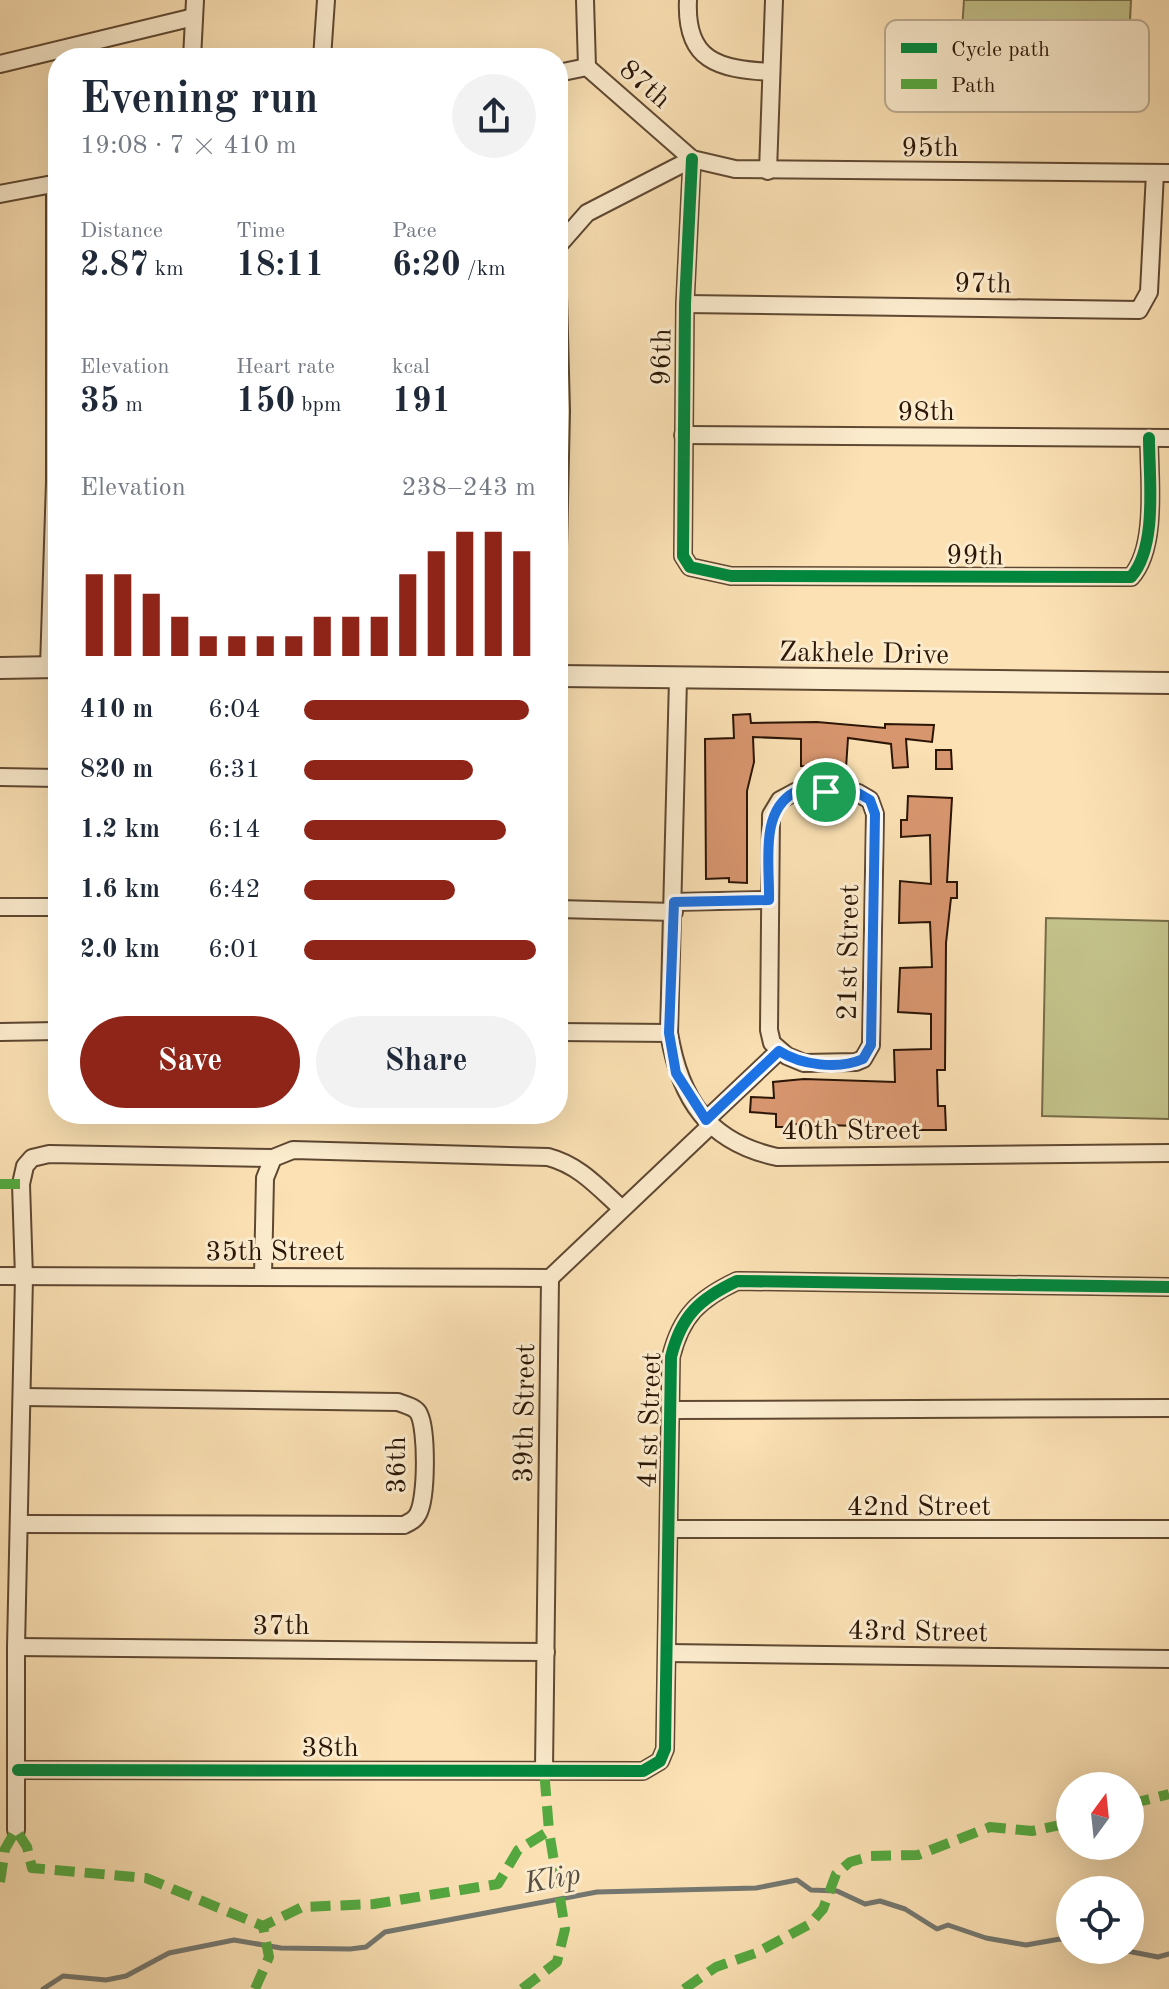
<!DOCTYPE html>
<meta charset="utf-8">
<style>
:root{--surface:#fff;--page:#f2f2f3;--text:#1f2937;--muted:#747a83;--accent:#8f2418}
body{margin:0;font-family:"Old Standard TT",serif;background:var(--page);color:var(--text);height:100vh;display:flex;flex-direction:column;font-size:30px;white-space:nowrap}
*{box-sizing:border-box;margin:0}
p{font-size:26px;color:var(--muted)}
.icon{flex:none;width:44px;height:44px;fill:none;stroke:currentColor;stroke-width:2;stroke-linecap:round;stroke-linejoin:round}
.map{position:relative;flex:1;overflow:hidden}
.drawer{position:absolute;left:48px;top:48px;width:520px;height:1076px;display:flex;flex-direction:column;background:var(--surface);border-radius:32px;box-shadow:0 8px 32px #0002}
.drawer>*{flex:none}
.needle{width:52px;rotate:15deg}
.buttons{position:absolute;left:1056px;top:1772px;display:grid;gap:16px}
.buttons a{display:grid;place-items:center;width:88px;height:88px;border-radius:50%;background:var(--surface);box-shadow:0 8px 32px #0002;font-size:40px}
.pin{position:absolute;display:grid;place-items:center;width:68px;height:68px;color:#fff;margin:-34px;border:4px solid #fff;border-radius:50%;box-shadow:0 2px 8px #0007}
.round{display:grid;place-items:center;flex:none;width:84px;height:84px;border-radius:42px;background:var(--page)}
.summary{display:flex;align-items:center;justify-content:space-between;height:136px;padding:0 32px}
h1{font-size:44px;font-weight:800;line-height:60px}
.figures{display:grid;grid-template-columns:repeat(3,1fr);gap:12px;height:136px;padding:8px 32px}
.figures div{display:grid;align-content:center}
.figures b{font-size:34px;font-weight:800}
.figures small{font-size:22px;font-weight:400}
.figures p{font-size:22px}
.chart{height:224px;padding:16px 32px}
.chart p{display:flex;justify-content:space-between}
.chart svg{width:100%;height:144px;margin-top:8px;stroke:var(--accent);stroke-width:6}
.primary-button{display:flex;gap:16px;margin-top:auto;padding:16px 32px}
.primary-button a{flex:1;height:92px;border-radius:48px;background:var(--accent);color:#fff;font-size:32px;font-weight:800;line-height:92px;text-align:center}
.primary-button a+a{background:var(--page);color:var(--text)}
ul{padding:0 32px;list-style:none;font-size:26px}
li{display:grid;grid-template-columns:128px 96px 1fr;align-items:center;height:60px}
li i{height:20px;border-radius:10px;background:var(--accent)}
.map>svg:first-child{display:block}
</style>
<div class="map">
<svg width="1169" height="1989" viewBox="0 0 1169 1989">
<rect width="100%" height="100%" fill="#fbe1b4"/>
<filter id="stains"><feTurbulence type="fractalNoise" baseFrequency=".0025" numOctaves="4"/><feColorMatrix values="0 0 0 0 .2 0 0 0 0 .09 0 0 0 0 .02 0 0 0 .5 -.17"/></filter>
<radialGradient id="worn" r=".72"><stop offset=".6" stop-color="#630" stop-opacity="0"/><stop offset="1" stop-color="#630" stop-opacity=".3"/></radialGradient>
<g fill="#c3c28a" stroke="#776c48" stroke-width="2">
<polygon points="964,0 1131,0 1129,41 962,30"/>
<polygon points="1046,918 1169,921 1169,1119 1042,1116"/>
</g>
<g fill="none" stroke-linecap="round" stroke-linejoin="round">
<g stroke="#747871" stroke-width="5">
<polyline points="1104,1950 1117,1950"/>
<polyline points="1122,1950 1158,1957 1169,1954"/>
<polyline points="43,1989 63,1976 106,1980 126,1976 169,1953 234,1940 281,1948 350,1949 366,1947 385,1932 597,1892 756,1888 797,1880 811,1890 837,1891 865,1904 880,1901 905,1909 937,1929 948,1925 986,1938 1026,1945 1060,1939 1070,1941"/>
</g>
</g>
<g fill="#d8966f" stroke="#2b1506" stroke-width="2">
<polygon points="750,714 751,723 817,722 885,728 885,724 934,725 932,742 906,739 908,767 893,768 891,744 848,738 846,768 801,766 801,739 753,737 754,762 747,791 747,883 729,882 729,878 706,879 705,739 734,738 733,715"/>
<polygon points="936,750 951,750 952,769 936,769"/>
<polygon points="908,796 952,798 947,882 957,882 957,898 951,898 946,943 945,1070 937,1070 938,1106 945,1106 946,1130 856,1130 857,1126 792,1124 792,1127 776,1127 776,1114 750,1112 751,1097 774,1098 773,1082 804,1079 895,1082 894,1050 931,1049 931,1014 898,1012 900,968 932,967 930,922 899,923 900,881 931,884 930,835 901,837 901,820 907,820"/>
</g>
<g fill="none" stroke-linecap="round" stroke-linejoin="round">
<defs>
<g id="minor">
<polyline points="585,0 587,67"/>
<path d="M688,0C685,61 718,69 771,72"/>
<polyline points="192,58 195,0"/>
<polyline points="322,58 326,0"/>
<polyline points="0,64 194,17"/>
<polyline points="587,67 692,159 735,169 1169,173"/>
<polyline points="558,73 587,67"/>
<path d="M692,159L685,304L683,556L690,567L731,576L1131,577C1158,547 1149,477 1149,438"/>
<polyline points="768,171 774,0"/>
<polyline points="0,194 58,183"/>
<polyline points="558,246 587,213 692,159"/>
<polyline points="558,296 561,411 558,548"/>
<polyline points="685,304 1139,310 1149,292 1155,173"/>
<polyline points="683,435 1169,438"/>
<polyline points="49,667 55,482 55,184"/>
<path d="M678,679L669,1033C680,1099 708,1142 777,1157L1169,1153"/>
<polyline points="0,777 58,778"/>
<polygon points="795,792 858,793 870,800 875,814 871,1045 863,1059 856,1062 804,1063 787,1056 772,1043 769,1030 771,815 780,800"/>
<polyline points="674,902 769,900"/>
<polyline points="0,907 58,907"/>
<polyline points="558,909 674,912"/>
<polyline points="0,1032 58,1031"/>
<polyline points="558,1032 669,1033"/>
<polyline points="706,1120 779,1051"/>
<polyline points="0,1276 550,1278"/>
<path d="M263,1276L265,1178L273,1158L293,1150L548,1157C579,1165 598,1187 621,1208"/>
<polyline points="671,1410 1169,1408"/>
<path d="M20,1524L404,1525C410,1522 415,1520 418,1514C427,1498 427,1430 419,1414C416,1407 405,1405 398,1402L22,1397"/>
<polyline points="669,1529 1169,1529"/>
<polyline points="16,1647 546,1652"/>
<polyline points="667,1653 1169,1659"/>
<polyline points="544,1769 550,1278 710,1126"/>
<path d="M18,1770L643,1771L660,1761L665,1749L671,1357C681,1316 699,1299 737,1281L1169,1287"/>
<polyline points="16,1830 16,1647 24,1277 21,1184 25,1166 32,1158 49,1154 273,1158"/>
</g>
<g id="tertiary">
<polyline points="0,668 58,667"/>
<polyline points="558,676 1169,683"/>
</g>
</defs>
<use href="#minor" stroke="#5f4832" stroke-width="20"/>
<use href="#tertiary" stroke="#5f4832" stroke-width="24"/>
<use href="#minor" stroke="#fcecce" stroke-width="16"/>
<use href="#tertiary" stroke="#fcecce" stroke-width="20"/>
<g stroke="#54a940" stroke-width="10" stroke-dasharray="20 10" stroke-linecap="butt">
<polyline points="0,1184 21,1184"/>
<polyline points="1130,1804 1169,1794"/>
<polyline points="0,1882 5,1849 16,1830 27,1847 32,1868 146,1878 263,1926 302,1907 374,1904 498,1884 518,1850 549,1831 544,1769"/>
<polyline points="255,1989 269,1957 263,1926"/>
<polyline points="522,1989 557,1962 565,1929 549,1831"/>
<polyline points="684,1989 716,1967 756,1953 810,1924 823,1909 836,1874 850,1862 871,1856 918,1855 990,1827 1032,1831 1070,1823"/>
</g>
<defs>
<g id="cycleway">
<path d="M692,159L685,304L683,556L690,567L731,576L1131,577C1158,547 1149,477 1149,438"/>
<path d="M18,1770L643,1771L660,1761L665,1749L671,1357C681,1316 699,1299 737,1281L1169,1287"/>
</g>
</defs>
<use href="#cycleway" stroke="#fcecce" stroke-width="17"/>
<use href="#cycleway" stroke="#00873e" stroke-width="12"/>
</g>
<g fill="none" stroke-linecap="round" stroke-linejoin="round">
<defs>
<path id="route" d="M795,792L858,793L870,800L875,814L871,1045L863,1059C838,1070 801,1065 779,1051L706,1120L676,1073L669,1033L674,902L769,900C770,864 759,811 795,792Z"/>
</defs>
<use href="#route" stroke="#fff" stroke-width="16"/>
<use href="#route" stroke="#1a73e8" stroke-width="10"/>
</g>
<g text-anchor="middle" stroke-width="6" stroke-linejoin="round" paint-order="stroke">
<g font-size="28" fill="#2b1506" stroke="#fcecce">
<text transform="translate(646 83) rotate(41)" y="10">87th</text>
<text x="930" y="156">95th</text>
<text transform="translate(983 282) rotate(1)" y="10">97th</text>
<text transform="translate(660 357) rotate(-89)" y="10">96th</text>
<text x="926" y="420">98th</text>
<text transform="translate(975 554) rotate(1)" y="10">99th</text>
<text transform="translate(864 652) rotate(1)" y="10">Zakhele Drive</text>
<text transform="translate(847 952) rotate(-89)" y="10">21st Street</text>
<text x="851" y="1139">40th Street</text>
<text x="275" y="1260">35th Street</text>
<text transform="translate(523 1413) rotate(-89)" y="10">39th Street</text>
<text transform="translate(648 1420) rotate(-88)" y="10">41st Street</text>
<text transform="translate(395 1465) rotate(-90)" y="10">36th</text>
<text x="919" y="1515">42nd Street</text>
<text x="281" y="1634">37th</text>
<text transform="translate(918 1630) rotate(1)" y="10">43rd Street</text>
<text x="330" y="1756">38th</text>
</g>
<g font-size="30" font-style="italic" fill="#564f45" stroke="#fcecce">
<text transform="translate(552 1878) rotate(-11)" y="10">Klip</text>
</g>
</g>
<rect x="885" y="20" width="264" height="92" rx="12" fill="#fcecce" stroke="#bdac92" stroke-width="2"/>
<rect x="901" y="43" width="36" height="10" fill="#00873e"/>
<rect x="901" y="79" width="36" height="10" fill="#54a940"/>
<g font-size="22" fill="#2b1506">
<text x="951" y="56">Cycle path</text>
<text x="951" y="92">Path</text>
</g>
<rect width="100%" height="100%" filter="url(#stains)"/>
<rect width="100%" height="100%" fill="url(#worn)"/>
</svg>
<div class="buttons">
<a><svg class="needle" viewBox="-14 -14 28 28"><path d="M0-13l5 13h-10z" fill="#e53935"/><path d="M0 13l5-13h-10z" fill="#747a83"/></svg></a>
<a><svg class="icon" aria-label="locate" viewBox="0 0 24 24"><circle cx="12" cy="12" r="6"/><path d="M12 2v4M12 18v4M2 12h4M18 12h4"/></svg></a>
</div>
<div class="pin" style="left:826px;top:792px;background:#1e9e55"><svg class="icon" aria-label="arrive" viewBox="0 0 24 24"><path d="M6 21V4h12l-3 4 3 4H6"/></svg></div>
<section class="drawer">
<div class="summary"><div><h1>Evening run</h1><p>19:08 · 7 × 410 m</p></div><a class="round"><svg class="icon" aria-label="share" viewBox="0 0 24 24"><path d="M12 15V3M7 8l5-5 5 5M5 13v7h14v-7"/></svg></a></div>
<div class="figures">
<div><p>Distance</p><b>2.87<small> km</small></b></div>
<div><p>Time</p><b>18:11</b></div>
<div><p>Pace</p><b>6:20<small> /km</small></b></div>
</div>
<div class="figures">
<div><p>Elevation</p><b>35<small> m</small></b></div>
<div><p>Heart rate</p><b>150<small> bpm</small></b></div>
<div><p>kcal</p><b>191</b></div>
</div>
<div class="chart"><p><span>Elevation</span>238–243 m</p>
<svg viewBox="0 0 160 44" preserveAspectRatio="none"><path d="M5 44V19M15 44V19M25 44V25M35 44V32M45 44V38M55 44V38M65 44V38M75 44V38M85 44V32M95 44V32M105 44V32M115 44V19M125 44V12M135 44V6M145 44V6M155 44V12"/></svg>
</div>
<ul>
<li><b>410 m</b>6:04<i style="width:97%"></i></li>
<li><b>820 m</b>6:31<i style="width:73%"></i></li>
<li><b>1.2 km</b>6:14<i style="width:87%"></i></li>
<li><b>1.6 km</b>6:42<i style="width:65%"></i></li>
<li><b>2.0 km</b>6:01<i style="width:100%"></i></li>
</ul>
<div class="primary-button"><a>Save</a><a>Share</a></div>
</section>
</div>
